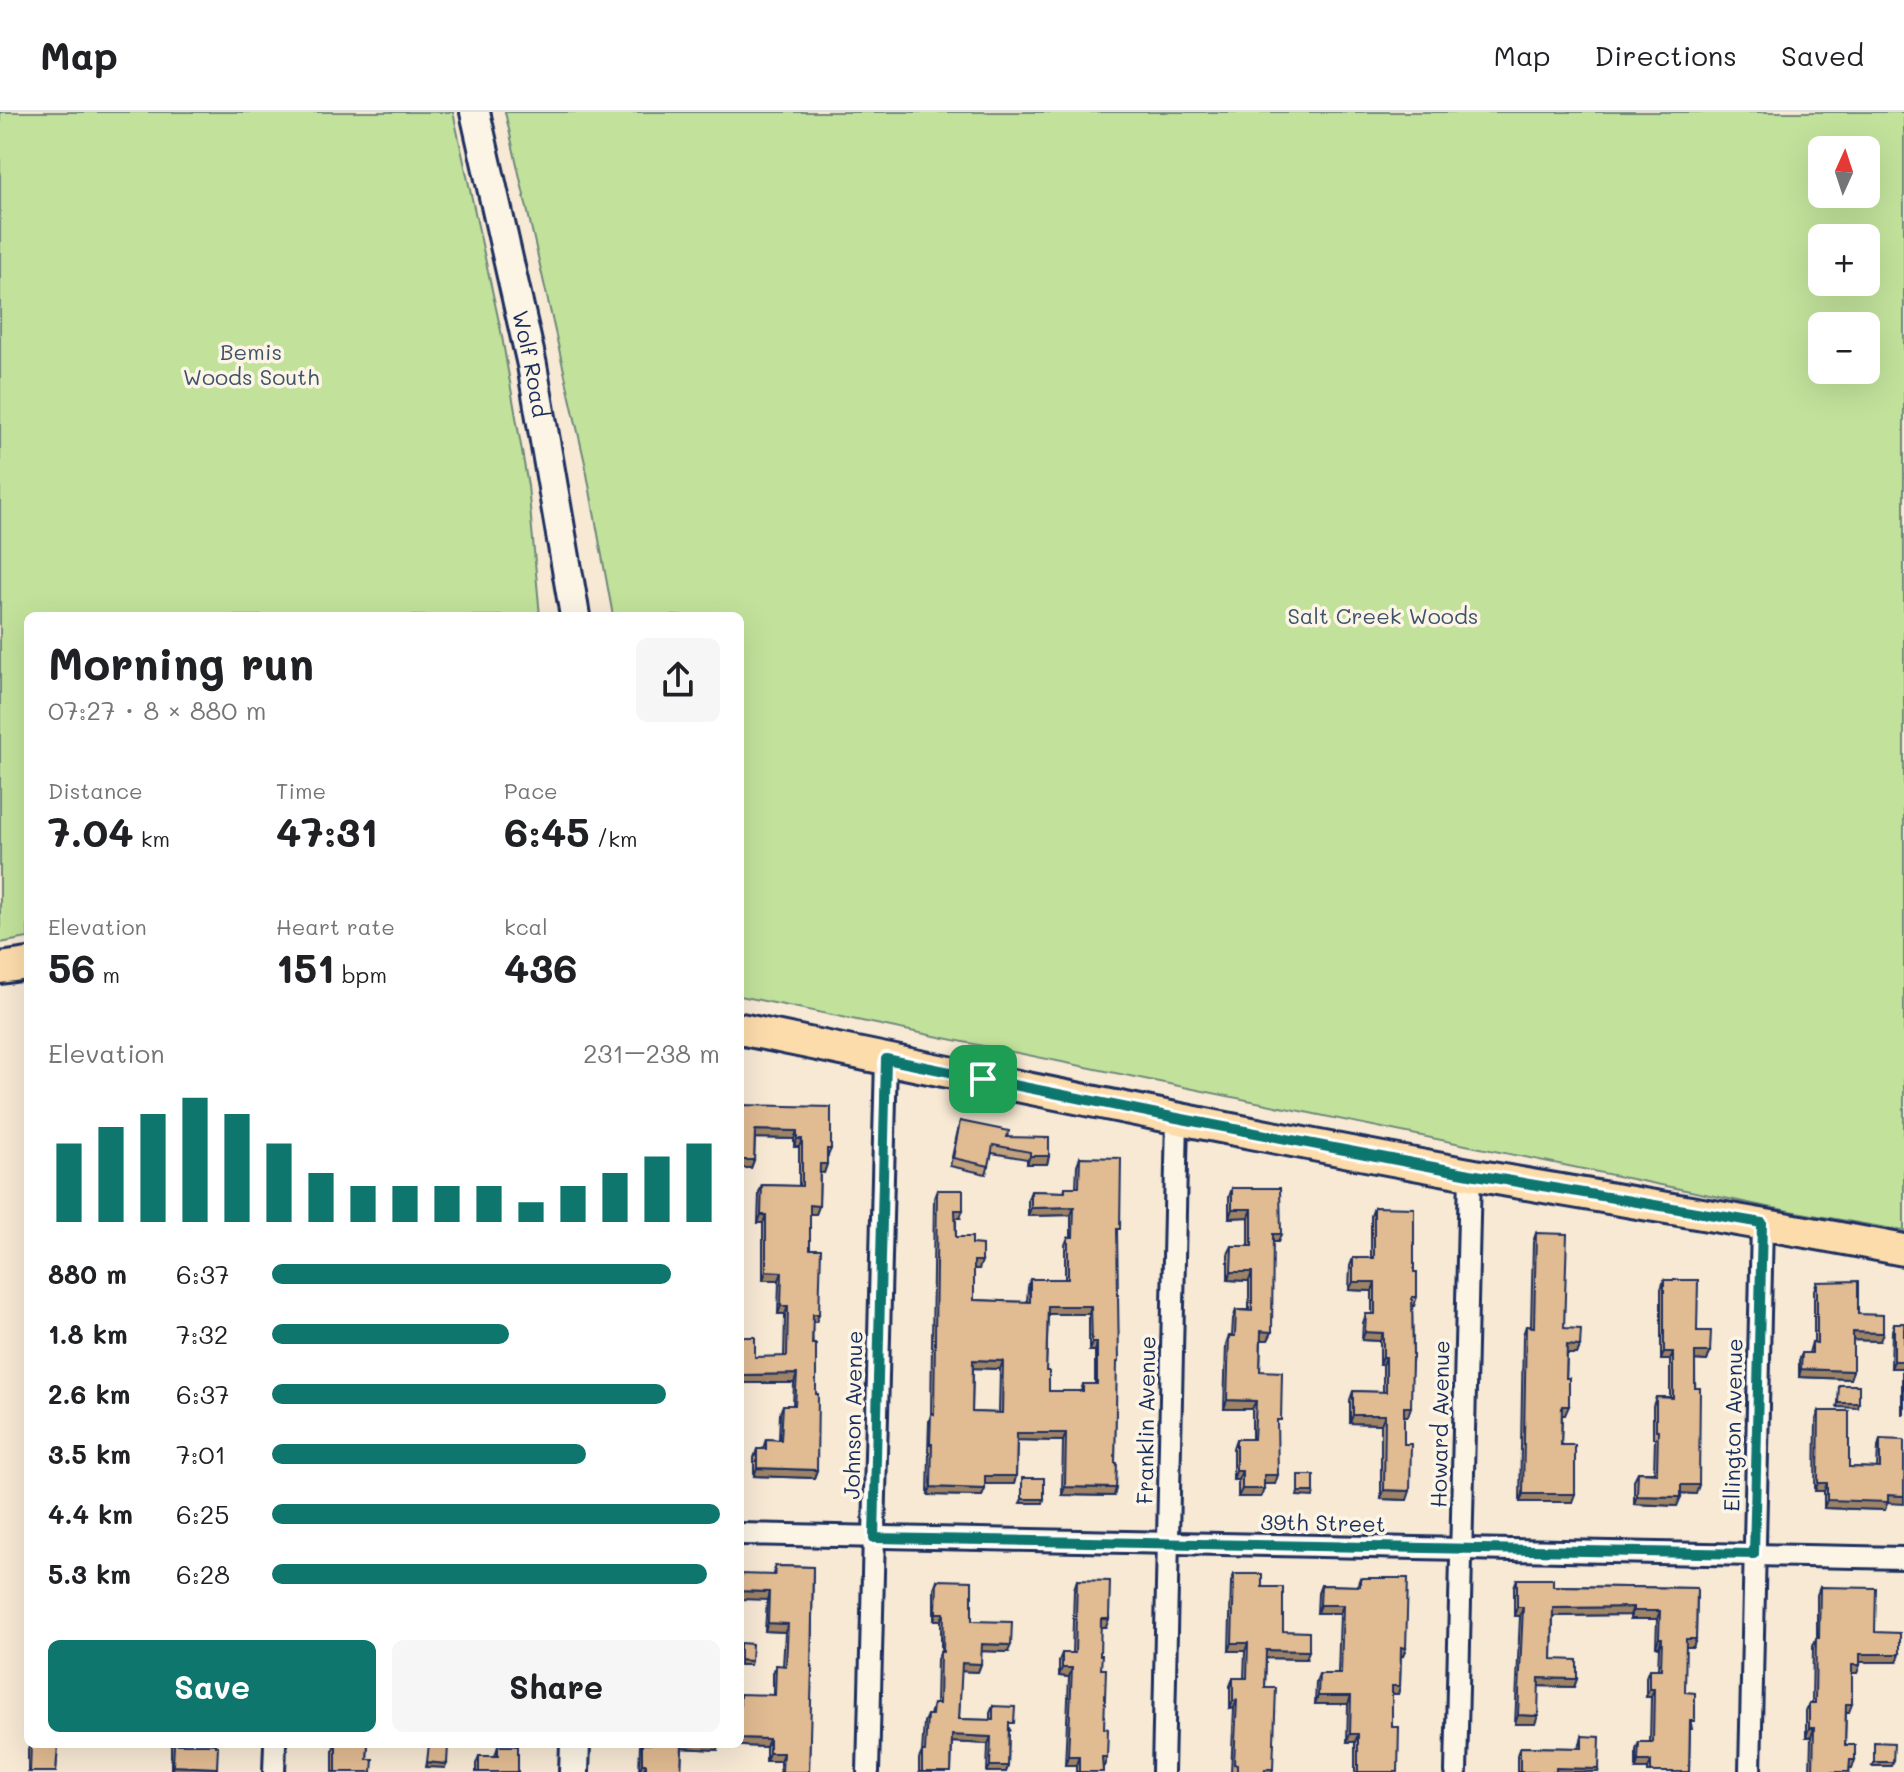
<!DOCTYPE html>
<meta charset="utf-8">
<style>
:root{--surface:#fff;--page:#f6f6f6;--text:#202124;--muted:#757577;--line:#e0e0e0;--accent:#0f766e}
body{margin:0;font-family:Mali,sans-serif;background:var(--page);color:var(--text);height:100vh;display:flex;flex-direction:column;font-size:30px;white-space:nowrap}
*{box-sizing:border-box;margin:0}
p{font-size:26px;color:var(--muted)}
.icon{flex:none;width:44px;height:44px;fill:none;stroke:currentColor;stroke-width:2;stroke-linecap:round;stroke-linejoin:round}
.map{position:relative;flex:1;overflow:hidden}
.drawer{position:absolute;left:24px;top:500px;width:720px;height:1136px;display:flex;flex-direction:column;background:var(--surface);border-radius:12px;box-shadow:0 8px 32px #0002}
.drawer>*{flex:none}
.needle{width:52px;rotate:3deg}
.fabs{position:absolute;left:1808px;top:24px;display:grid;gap:16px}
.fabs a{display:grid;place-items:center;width:72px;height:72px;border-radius:12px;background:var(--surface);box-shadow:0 8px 32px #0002;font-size:40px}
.pin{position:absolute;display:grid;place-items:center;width:68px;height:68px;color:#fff;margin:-34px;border-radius:16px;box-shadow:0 4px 12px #0006}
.round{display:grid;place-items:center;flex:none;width:84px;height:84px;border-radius:12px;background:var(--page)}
.summary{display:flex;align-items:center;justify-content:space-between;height:136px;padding:0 24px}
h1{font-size:44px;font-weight:700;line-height:60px}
.stats{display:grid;grid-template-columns:repeat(3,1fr);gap:12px;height:136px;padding:8px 24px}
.stats div{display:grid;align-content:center}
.stats b{font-size:40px;font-weight:700}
.stats small{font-size:22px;font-weight:400}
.stats p{font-size:22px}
.chart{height:224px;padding:16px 24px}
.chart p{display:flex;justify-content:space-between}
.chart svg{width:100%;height:144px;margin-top:8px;stroke:var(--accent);stroke-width:6}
.button{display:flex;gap:16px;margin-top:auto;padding:16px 24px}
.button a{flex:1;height:92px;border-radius:12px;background:var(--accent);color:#fff;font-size:32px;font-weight:700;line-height:92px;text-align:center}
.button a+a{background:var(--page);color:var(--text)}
ul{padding:0 24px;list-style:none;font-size:26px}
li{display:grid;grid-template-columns:128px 96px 1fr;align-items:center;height:60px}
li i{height:20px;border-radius:10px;background:var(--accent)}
header{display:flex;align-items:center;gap:48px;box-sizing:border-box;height:112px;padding:0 40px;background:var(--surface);border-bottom:2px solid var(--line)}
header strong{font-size:38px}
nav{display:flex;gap:44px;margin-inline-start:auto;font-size:28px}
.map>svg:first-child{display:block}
</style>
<header>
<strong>Map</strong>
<nav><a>Map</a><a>Directions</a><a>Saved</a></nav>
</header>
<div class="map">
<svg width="1904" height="1660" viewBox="0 0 1904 1660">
<rect width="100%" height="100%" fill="#f7e9d4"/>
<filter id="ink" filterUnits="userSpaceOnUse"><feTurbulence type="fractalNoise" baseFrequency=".0125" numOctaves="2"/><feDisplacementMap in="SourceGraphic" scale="16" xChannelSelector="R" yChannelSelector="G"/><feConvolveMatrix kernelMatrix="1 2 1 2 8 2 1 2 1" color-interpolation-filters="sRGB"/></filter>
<g filter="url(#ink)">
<g fill="#c2e29b" stroke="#6e887c" stroke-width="2" fill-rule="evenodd">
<polygon points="0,0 453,0 501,219 528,374 540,504 28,504 28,826 0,831"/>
<path d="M505,0H1904V1119L1768,1095L740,884V504H613L585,351ZM1822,38H1866V82H1822ZM1866,126V170H1822V126ZM1822,214H1866V258H1822Z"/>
</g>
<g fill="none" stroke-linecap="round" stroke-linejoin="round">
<defs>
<g id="minor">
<polyline points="740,1422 1904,1446"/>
<polyline points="274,1660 275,1632"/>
<polyline points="868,1660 886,947"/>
<polyline points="1163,1660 1177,1006"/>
<polyline points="1456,1660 1470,1062"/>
<polyline points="1750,1660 1762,1111"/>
</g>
<g id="secondary">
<path id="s1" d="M475,0L532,253L575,504"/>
<polyline points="574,1660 575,1632"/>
</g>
<g id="primary">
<polyline points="0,856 28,852"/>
<path d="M740,917C983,967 1225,1018 1469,1062C1614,1088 1759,1110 1904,1138"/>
</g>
</defs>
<use href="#minor" stroke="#1b2f5e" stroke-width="26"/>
<use href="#secondary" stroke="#1b2f5e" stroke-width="34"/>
<use href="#primary" stroke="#1b2f5e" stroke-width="36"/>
<use href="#minor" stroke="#fcf5e5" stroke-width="20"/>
<use href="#secondary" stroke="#fcf5e5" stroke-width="28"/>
<use href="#primary" stroke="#fddcac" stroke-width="30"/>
</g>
<g fill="#c2a17e" stroke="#1b2f5e" stroke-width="2" fill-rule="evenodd">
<polygon points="740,993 831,1037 827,1046 827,1052 824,1061 820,1060 819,1094 816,1102 810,1102 810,1137 819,1202 816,1210 812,1210 817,1358 814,1366 754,1364 754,1346 757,1337 763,1337 766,1327 779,1328 780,1301 783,1293 793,1293 794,1271 755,1245 784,1245 785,1202 778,1202 779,1168 763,1168 763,1111 758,1111 759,1081 762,1073 799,1074 799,1035 794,1035 794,1027 755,1026 754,1048 751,1056 740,1056"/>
<polygon points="960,1009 1007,1025 1049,1044 1047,1052 1027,1052 1027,1047 992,1041 986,1062 950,1054"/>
<path d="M1080,1045L1117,1125L1115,1351L1116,1376L1114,1384L1062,1383L1063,1329L1017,1328L1016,1364L1014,1372H985V1377L982,1384L928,1383L929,1340H928L929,1309L931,1303L934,1086L937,1078L960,1106H956V1125L972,1132L979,1157H974V1188L1027,1190L1028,1175L1030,1167H1065V1133L1068,1125H1071V1103L1028,1104V1087L1031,1079L1064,1080L1065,1075H1076L1077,1053ZM1048,1202H1089V1239H1095V1272H1083L1081,1279H1049L1046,1259ZM973,1256L1000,1257L999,1301L972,1300Z"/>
<polygon points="1232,1076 1281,1122 1278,1130 1272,1130 1272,1220 1268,1228 1261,1228 1260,1259 1277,1317 1275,1372 1264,1372 1261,1385 1238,1385 1238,1368 1233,1368 1233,1336 1236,1327 1252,1327 1252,1297 1224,1297 1226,1232 1229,1224 1232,1224 1233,1207 1236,1198 1249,1198 1249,1169 1228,1168 1228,1142 1232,1134 1249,1134 1249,1105 1229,1106 1229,1085"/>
<polygon points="1374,1095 1414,1160 1417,1185 1414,1194 1412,1194 1413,1246 1412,1250 1408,1304 1404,1304 1404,1332 1407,1388 1381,1387 1381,1312 1350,1311 1350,1288 1353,1279 1383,1280 1383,1253 1380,1253 1380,1229 1362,1228 1363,1211 1366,1202 1372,1202 1372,1179 1349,1178 1350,1154 1353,1146 1371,1146 1371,1104"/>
<polygon points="1536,1121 1564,1216 1580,1234 1577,1242 1567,1242 1565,1303 1562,1303 1561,1333 1572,1390 1520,1390 1523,1223 1526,1214 1531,1215 1533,1130"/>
<polygon points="1664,1168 1710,1240 1707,1249 1695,1248 1696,1382 1681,1381 1677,1394 1634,1392 1634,1368 1638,1360 1654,1360 1655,1326 1653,1326 1653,1294 1656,1285 1670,1285 1670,1248 1661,1248 1661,1177"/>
<polygon points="1817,1170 1858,1202 1880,1229 1853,1228 1850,1267 1799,1265 1799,1249 1802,1241 1809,1241 1812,1230 1814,1231 1814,1178"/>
<polygon points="1894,1211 1904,1211 1904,1302 1902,1302 1902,1256 1891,1256 1892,1219"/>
<polygon points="1819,1299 1849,1355 1877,1356 1878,1335 1880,1327 1887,1391 1885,1398 1824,1396 1824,1379 1815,1379 1816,1307"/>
<polygon points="775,1454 813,1455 809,1660 780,1660 780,1649 766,1649 766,1635 719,1633 718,1638 682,1636 681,1660 639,1660 640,1632 740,1632 773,1583 773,1561 776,1553 783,1554 785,1520 765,1519 767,1488"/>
<polygon points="1234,1462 1262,1475 1283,1519 1306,1547 1266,1546 1265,1576 1273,1657 1272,1660 1231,1660 1234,1596 1230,1597 1230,1574 1233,1566 1244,1566 1245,1539 1229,1539 1231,1470"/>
<polygon points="1360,1466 1406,1536 1403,1544 1401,1543 1400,1574 1398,1582 1392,1582 1392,1615 1398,1660 1355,1660 1355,1630 1347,1630 1348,1592 1315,1592 1316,1570 1319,1562 1338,1562 1340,1501 1317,1501 1318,1481 1321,1473 1357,1474"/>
<polygon points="1517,1467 1553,1474 1697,1476 1696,1527 1693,1535 1685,1535 1685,1580 1692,1617 1690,1617 1689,1660 1648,1660 1648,1657 1636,1657 1636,1638 1639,1630 1650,1630 1651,1585 1646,1585 1646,1565 1649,1557 1658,1557 1659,1535 1656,1534 1657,1507 1630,1507 1630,1503 1553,1504 1552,1547 1577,1567 1574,1575 1538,1574 1535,1612 1515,1612 1520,1504 1514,1504 1514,1475"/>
<polygon points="937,1468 972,1509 1008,1540 981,1539 981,1552 978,1560 961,1559 959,1607 990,1608 990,1601 993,1594 1011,1619 1009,1618 1008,1654 1006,1660 987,1660 988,1632 952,1630 951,1660 919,1660 919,1647 922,1640 924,1610 927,1603 930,1603 933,1592 936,1592 937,1547 941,1540 941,1508 934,1508 934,1476"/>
<polygon points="1077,1468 1106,1515 1100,1515 1100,1543 1101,1557 1104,1616 1107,1645 1104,1654 1103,1654 1103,1660 1076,1660 1076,1653 1065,1653 1069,1565 1059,1564 1059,1549 1062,1541 1072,1541 1074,1477"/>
<polygon points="1820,1475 1875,1520 1897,1550 1860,1550 1857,1561 1852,1561 1849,1600 1846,1600 1845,1633 1852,1656 1850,1656 1849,1660 1810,1660 1811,1625 1806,1625 1806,1599 1809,1591 1812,1591 1813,1534 1817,1526 1817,1483"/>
<polygon points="1582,1624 1598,1660 1517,1660 1517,1643 1520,1635 1579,1636"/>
<polygon points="30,1632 58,1632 56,1660 28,1660 28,1637"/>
<polygon points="171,1632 215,1632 217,1656 216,1660 171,1660"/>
<polygon points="335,1632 368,1632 367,1647 372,1660 333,1660 333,1637"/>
<polygon points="498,1634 518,1660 476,1660 476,1652 479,1644 495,1644"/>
</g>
<g fill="#9e8366" stroke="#1b2f5e" stroke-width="2">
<polygon points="755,1018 797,1019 794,1027 752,1026"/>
<polygon points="797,1027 802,1027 799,1035 794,1035"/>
<polygon points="1030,1044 1049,1044 1047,1052 1027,1052"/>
<polygon points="740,1048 754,1048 751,1056 740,1056"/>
<polygon points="820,1052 827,1052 824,1061 817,1060"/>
<polygon points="810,1093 819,1094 816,1102 807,1102"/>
<polygon points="1074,1095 1071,1103 1028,1104 1031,1096"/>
<polygon points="1232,1097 1252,1097 1249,1105 1229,1106"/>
<polygon points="955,1098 963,1098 960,1106 953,1106"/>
<polygon points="761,1103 766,1103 763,1111 758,1111"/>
<polygon points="1273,1122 1281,1122 1278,1130 1269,1130"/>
<polygon points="974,1149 982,1149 979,1157 971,1157"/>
<polygon points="766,1159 782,1160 779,1168 763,1168"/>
<polygon points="1231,1160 1252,1160 1249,1169 1228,1168"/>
<polygon points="1353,1170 1375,1170 1372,1179 1349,1178"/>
<polygon points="781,1194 788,1194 785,1202 778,1202"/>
<polygon points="1048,1194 1091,1194 1089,1202 1045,1202"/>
<polygon points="813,1202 819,1202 816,1210 810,1210"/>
<polygon points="1261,1219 1272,1220 1268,1228 1258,1228"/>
<polygon points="1365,1220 1383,1221 1380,1229 1362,1228"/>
<polygon points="1853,1220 1883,1221 1880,1229 1850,1228"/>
<polygon points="1092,1231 1097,1231 1095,1239 1089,1239"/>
<polygon points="1567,1233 1580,1234 1577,1242 1564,1242"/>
<polygon points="1664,1240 1673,1240 1670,1248 1661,1248"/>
<polygon points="1695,1240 1710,1240 1707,1249 1692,1248"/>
<polygon points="1383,1245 1386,1245 1383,1253 1380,1253"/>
<polygon points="973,1248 1003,1249 1000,1257 970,1256"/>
<polygon points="1894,1249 1904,1249 1902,1256 1891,1256"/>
<polygon points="1801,1257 1853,1259 1850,1267 1799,1265"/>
<polygon points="797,1262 794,1271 740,1271 740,1263"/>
<polygon points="1227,1288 1256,1289 1252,1297 1224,1297"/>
<polygon points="1838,1291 1859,1291 1858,1296 1837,1295"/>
<polygon points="1562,1294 1569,1294 1565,1303 1559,1303"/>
<polygon points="1404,1295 1411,1295 1408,1304 1401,1304"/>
<polygon points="1353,1303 1385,1303 1381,1312 1350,1311"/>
<polygon points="1017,1321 1066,1321 1063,1329 1014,1328"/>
<polygon points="757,1356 817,1358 814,1366 754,1364"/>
<polygon points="1236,1359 1242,1359 1238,1368 1233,1368"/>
<polygon points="1264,1363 1278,1363 1275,1372 1261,1372"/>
<polygon points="985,1364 1016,1364 1014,1372 982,1372"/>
<polygon points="1818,1371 1827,1371 1824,1379 1815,1379"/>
<polygon points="1681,1373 1699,1373 1696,1382 1678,1381"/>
<polygon points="931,1375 985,1377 982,1384 928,1383"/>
<polygon points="1065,1375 1116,1376 1114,1384 1062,1383"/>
<polygon points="1242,1377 1264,1377 1261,1385 1238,1385"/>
<polygon points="1384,1378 1410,1379 1407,1388 1381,1387"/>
<polygon points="1298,1380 1314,1380 1313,1385 1297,1384"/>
<polygon points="1523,1382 1575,1382 1572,1390 1520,1390"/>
<polygon points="1888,1383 1904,1384 1904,1392 1887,1391 1885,1398 1824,1396 1827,1388"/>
<polygon points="1637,1384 1681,1385 1677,1394 1634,1392"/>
<polygon points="1022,1387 1044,1387 1043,1391 1020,1391"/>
<polygon points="740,1479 769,1480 767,1488 740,1487"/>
<polygon points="1320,1493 1343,1493 1340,1501 1317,1501"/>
<polygon points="1517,1495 1523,1495 1520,1504 1514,1504"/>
<polygon points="1633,1495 1630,1503 1550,1504 1553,1496"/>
<polygon points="1633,1499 1660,1499 1657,1507 1630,1507"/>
<polygon points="936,1501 944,1501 941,1508 934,1508"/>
<polygon points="1101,1507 1109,1507 1106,1515 1098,1515"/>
<polygon points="768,1511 788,1512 785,1520 765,1519"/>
<polygon points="1659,1526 1662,1526 1659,1535 1656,1534"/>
<polygon points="1686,1527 1696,1527 1693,1535 1683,1535"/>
<polygon points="1232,1531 1248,1531 1245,1539 1229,1539"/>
<polygon points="982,1532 1011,1533 1008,1540 979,1539"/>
<polygon points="1401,1535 1406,1536 1403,1544 1398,1543"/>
<polygon points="1266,1538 1309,1539 1306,1547 1263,1546"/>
<polygon points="1860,1542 1900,1542 1897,1550 1857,1550"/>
<polygon points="740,1548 751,1549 750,1553 740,1553"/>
<polygon points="962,1551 981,1552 978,1560 959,1559"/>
<polygon points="1852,1553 1860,1553 1857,1561 1849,1561"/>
<polygon points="1062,1556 1072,1556 1069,1565 1059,1564"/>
<polygon points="1539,1566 1577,1567 1574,1575 1536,1574"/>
<polygon points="1392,1574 1400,1574 1398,1582 1390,1582"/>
<polygon points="1649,1577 1654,1577 1651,1585 1646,1585"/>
<polygon points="1318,1584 1351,1584 1348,1592 1315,1592"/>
<polygon points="1237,1588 1234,1596 1230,1597 1233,1589"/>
<polygon points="1846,1592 1852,1592 1849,1600 1843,1600"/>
<polygon points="1518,1603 1538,1604 1535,1612 1515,1612"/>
<polygon points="1809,1616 1814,1616 1811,1625 1806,1625"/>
<polygon points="1350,1622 1358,1622 1355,1630 1347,1630"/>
<polygon points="952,1623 991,1625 988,1632 950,1630"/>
<polygon points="740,1626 769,1627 766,1635 719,1633 718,1638 679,1636 680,1632 740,1632"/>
<polygon points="769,1641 783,1641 780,1649 766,1649"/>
<polygon points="1068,1644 1079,1644 1076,1653 1065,1653"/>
<polygon points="1102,1645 1107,1645 1104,1654 1099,1654"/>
<polygon points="1850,1648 1855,1648 1852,1656 1847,1656"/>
<polygon points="1638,1649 1651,1649 1648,1657 1636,1657"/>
<polygon points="427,1650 447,1652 445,1656 426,1655"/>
<polygon points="1874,1650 1893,1650 1891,1654 1872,1654"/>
<polygon points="642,1652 646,1652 643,1660 639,1660"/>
<polygon points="173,1654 217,1656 216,1660 171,1660"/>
<polygon points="990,1654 1008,1654 1006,1660 987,1660"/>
<polygon points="1556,1656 1599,1657 1598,1660 1555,1660"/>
</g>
<g fill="#e1bb92" stroke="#1b2f5e" stroke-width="2" fill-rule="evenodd">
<polygon points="740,993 831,995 831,1037 827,1037 827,1052 820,1052 819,1094 810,1093 810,1137 821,1137 819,1202 813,1202 812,1232 816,1232 816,1282 818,1282 817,1358 757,1356 757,1337 766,1337 766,1327 781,1328 783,1293 795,1293 797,1262 740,1263 740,1225 755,1225 755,1245 787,1244 788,1194 781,1194 782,1160 766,1159 766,1103 761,1103 762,1073 802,1074 802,1027 797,1027 797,1019 755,1018 754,1048 740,1048"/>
<polygon points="960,1009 1009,1019 1007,1025 1049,1026 1049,1044 1030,1044 1030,1040 993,1033 989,1054 953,1046"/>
<path d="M1080,1045L1121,1046L1120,1117H1117L1119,1250H1117L1116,1296L1115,1351H1117L1116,1376L1065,1375L1066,1321H1017L1016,1364H985V1377L931,1375L932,1332H930L931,1301L934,1302L937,1078H963V1098H955L956,1125H972V1132L982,1133V1149H974V1188L1030,1190V1167H1068V1125H1073L1074,1095L1031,1096V1079L1065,1080V1075H1079ZM1048,1194H1091L1092,1231H1097V1272H1083V1279H1049V1259H1046ZM973,1248L1003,1249L1002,1301L972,1300Z"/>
<polygon points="1232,1076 1280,1076 1281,1122 1273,1122 1272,1220 1261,1219 1260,1259 1282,1260 1281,1308 1277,1308 1278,1363 1264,1363 1264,1377 1242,1377 1242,1359 1236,1359 1236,1327 1254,1327 1256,1289 1227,1288 1229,1224 1235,1224 1236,1198 1252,1199 1252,1160 1231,1160 1232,1134 1252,1134 1252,1097 1232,1097"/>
<polygon points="1374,1095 1414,1096 1414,1160 1417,1160 1417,1185 1412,1185 1413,1246 1412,1246 1411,1295 1404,1295 1404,1332 1411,1332 1410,1379 1384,1378 1385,1303 1353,1303 1353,1279 1386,1280 1386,1245 1383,1245 1383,1221 1365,1220 1366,1202 1375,1202 1375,1170 1353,1170 1353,1146 1374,1146"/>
<polygon points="1536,1121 1567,1122 1564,1216 1581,1217 1580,1234 1567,1233 1566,1266 1569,1266 1569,1294 1562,1294 1561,1333 1575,1333 1575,1382 1523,1382 1526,1214 1534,1215"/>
<polygon points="1664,1168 1698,1168 1697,1219 1711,1219 1710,1240 1695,1240 1695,1276 1700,1276 1699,1373 1681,1373 1681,1385 1637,1384 1638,1360 1657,1361 1658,1318 1656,1318 1656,1285 1673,1286 1673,1240 1664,1240"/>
<polygon points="1858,1169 1858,1202 1883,1203 1883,1221 1853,1220 1853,1259 1801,1257 1802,1241 1812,1241 1812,1230 1817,1231 1817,1170"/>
<rect x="1894" y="1211" width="10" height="38"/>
<polygon points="1839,1273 1859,1273 1859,1291 1838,1291"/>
<polygon points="1819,1299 1849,1299 1849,1355 1880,1356 1880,1327 1904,1328 1904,1384 1888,1383 1888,1390 1827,1388 1827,1371 1818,1371"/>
<rect x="1298" y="1363" width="16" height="17"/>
<rect x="1022" y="1366" width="22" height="21"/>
<polygon points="775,1454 813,1455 811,1555 812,1555 809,1660 782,1660 783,1641 769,1641 769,1627 740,1626 740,1582 775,1583 776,1553 786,1554 788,1512 768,1511 769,1480 740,1479 740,1462 775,1463"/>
<polygon points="1234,1462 1262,1462 1262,1475 1283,1475 1283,1519 1309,1520 1309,1539 1266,1538 1265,1576 1276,1576 1273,1657 1265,1657 1265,1660 1237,1660 1237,1653 1234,1652 1237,1588 1233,1589 1233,1566 1247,1566 1248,1531 1232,1531"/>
<polygon points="1360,1466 1408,1466 1406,1536 1401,1535 1400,1574 1392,1574 1392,1615 1399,1615 1398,1660 1358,1660 1358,1622 1350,1622 1351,1584 1318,1584 1319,1562 1341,1562 1343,1493 1320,1493 1321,1473 1360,1474"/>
<polygon points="1517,1467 1553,1467 1553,1474 1697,1476 1696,1527 1686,1527 1685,1580 1695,1581 1695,1609 1690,1609 1689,1660 1651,1660 1651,1649 1638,1649 1639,1630 1653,1630 1654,1577 1649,1577 1649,1557 1661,1557 1662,1526 1659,1526 1660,1499 1633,1499 1633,1495 1553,1496 1552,1547 1577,1548 1577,1567 1539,1566 1538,1604 1518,1603 1523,1495 1517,1495"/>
<polygon points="937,1468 972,1469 972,1509 1012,1510 1011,1533 982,1532 981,1552 962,1551 959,1607 993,1608 993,1594 1015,1595 1014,1611 1009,1611 1008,1654 990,1654 991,1625 952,1623 951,1660 922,1660 922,1640 925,1640 927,1603 932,1603 933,1592 939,1592 940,1540 943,1540 944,1501 936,1501"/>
<polygon points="1077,1468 1110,1469 1109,1507 1101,1507 1100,1543 1102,1543 1101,1557 1106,1557 1104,1616 1108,1617 1107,1645 1102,1645 1103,1660 1079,1660 1079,1644 1068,1644 1072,1556 1062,1556 1062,1541 1075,1541"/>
<polygon points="1820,1475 1876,1476 1875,1520 1900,1521 1900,1542 1860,1542 1860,1553 1852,1553 1852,1592 1846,1592 1845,1633 1855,1633 1855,1648 1850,1648 1849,1660 1813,1660 1814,1616 1809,1616 1809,1591 1815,1591 1816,1526 1819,1526"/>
<polygon points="740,1531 752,1532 751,1549 740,1548"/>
<polygon points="1582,1624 1600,1625 1599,1657 1556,1656 1556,1660 1520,1660 1520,1635 1582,1636"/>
<polygon points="1874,1630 1894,1631 1893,1650 1874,1650"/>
<polygon points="31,1632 58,1632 56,1660 30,1660"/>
<polygon points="174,1632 215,1632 215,1634 218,1634 217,1656 173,1654"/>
<polygon points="336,1632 368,1632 367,1647 373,1647 372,1660 336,1660"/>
<polygon points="429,1632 448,1633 447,1652 427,1650"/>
<polygon points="642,1632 682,1632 681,1660 646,1660 646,1652 642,1652"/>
<polygon points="498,1634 518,1634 518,1660 479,1660 479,1644 498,1644"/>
</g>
</g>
<g fill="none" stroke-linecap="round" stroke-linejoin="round" filter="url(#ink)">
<defs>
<polygon id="route" points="886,947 1177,1006 1470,1062 1762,1111 1754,1442 874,1426"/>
</defs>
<use href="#route" stroke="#fff" stroke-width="16"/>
<use href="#route" stroke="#0f766e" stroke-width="10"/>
</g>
<g text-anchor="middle" stroke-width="7" stroke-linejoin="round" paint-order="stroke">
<g font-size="22" fill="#3c536a" stroke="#fcf5e5">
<text x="251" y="248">Bemis<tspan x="251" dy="25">Woods South</tspan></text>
<text x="1383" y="512">Salt Creek Woods</text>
</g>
<g font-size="22" fill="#1b2f5e" stroke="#fcf5e5">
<text dy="8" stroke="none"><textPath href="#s1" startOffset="258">Wolf Road</textPath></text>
<text transform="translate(853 1303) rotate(-89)" y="8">Johnson Avenue</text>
<text transform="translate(1146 1308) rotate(-89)" y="8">Franklin Avenue</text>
<text transform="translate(1440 1312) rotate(-89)" y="8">Howard Avenue</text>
<text transform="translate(1733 1313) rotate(-89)" y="8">Ellington Avenue</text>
<text transform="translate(1323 1411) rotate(1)" y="8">39th Street</text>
</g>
</g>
</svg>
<div class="fabs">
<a><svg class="needle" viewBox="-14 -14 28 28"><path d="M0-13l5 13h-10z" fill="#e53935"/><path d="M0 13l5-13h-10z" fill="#757577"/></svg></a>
<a>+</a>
<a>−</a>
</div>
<div class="pin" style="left:983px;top:967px;background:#1e9e55"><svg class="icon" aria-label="arrive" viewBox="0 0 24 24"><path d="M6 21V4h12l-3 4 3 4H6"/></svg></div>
<section class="drawer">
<div class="summary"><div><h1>Morning run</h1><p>07:27 · 8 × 880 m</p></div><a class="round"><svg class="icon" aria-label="share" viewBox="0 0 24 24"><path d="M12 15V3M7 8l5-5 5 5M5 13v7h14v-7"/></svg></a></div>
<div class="stats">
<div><p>Distance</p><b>7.04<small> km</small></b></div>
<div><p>Time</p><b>47:31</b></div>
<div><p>Pace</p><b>6:45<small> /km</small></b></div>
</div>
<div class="stats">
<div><p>Elevation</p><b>56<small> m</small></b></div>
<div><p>Heart rate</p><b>151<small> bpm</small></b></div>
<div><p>kcal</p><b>436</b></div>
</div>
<div class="chart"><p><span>Elevation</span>231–238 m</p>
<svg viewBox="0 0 160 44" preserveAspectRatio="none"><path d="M5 44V20M15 44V15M25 44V11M35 44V6M45 44V11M55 44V20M65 44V29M75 44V33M85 44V33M95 44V33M105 44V33M115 44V38M125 44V33M135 44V29M145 44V24M155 44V20"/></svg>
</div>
<ul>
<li><b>880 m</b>6:37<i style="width:89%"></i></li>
<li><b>1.8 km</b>7:32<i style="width:53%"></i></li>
<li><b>2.6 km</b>6:37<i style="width:88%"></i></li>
<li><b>3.5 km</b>7:01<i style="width:70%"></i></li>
<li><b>4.4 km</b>6:25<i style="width:100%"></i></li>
<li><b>5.3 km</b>6:28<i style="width:97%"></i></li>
</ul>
<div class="button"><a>Save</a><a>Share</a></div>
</section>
</div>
